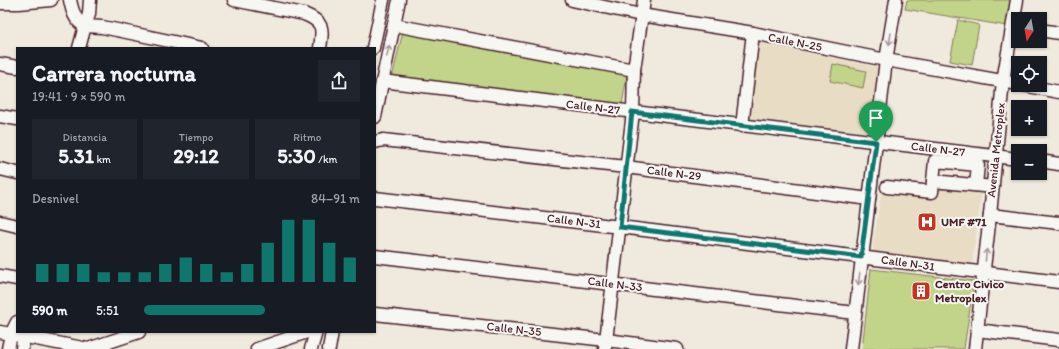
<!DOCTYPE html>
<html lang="es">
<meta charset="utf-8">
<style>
:root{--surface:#171b24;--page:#20242c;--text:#f1f3f6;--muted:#9ea1a6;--accent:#0f766e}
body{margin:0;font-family:Itim,sans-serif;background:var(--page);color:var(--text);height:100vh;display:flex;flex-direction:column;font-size:15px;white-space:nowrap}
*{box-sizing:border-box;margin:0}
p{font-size:13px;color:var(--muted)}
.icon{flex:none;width:22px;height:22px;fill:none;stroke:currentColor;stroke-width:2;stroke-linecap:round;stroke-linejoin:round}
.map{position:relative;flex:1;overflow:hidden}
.panel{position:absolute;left:16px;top:47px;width:360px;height:286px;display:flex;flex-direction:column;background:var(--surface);border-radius:0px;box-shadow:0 1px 3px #0004}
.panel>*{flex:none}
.needle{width:26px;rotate:191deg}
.buttons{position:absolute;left:1011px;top:12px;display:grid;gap:8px}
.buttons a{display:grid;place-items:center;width:36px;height:36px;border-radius:0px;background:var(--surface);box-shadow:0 1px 3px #0004;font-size:20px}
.pin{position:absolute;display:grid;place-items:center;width:34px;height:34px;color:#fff;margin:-41px -17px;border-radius:50% 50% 50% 0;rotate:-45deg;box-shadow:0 0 4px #0007}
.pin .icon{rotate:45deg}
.round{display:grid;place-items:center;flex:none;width:42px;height:42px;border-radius:0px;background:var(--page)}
.summary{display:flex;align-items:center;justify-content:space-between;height:68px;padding:0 16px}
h1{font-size:22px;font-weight:800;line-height:30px}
.stats{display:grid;grid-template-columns:repeat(3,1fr);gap:6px;height:68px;padding:4px 16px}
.stats div{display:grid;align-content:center;border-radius:0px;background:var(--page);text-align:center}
.stats b{font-size:20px;font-weight:800}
.stats small{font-size:11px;font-weight:400}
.stats p{font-size:11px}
.chart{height:112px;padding:8px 16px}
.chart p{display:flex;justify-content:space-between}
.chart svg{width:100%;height:72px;margin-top:4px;stroke:var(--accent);stroke-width:6}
ul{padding:0 16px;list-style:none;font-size:13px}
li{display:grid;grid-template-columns:64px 48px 1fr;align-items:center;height:30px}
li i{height:10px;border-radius:5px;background:var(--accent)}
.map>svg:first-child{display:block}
</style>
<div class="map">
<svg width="1059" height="349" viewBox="0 0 1059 349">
<rect width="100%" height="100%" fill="#f0eade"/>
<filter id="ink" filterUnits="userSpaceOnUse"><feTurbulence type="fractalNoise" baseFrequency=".025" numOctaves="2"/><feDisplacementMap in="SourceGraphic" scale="8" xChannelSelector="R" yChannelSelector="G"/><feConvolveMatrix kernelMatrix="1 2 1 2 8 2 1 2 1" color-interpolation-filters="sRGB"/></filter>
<g filter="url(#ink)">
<g fill="#e8dcc5">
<polygon points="758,42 877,67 871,138 748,122"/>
<polygon points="883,180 982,191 972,265 872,252"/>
</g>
<g fill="#c1d489" stroke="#867a5a">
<polygon points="907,0 1012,0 1007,26 905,9"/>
<polygon points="958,20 979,25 972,65 950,61"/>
<polygon points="403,31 627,75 622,105 392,78"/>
<polygon points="833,64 866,71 863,88 830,81"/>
<polygon points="871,269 974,281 964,349 862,349"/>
</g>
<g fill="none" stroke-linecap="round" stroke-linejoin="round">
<defs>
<g id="minor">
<path d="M70,0C72,10 75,22 85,26L79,48"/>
<polyline points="90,0 89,14 85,26 102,27 117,30 202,48"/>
<path d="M234,0L304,14C324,22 323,28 320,48"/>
<polyline points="572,0 641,15 753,33 886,60 1018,84"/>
<polyline points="0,3 19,3 51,0"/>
<polyline points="394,25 634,70"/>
<polyline points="1040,30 1059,33"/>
<polyline points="373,48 383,0"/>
<polyline points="0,64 17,67"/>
<polyline points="382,81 1018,159"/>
<polyline points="1023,85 1059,92"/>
<polyline points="0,116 17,119"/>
<polyline points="375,117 399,0"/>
<polyline points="742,126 753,33"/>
<polyline points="375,142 383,140 626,167 869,199"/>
<polyline points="1040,161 1059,164"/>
<polyline points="0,169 17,173"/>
<polyline points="933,181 935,161 978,165 976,185"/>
<polyline points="887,187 932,192 933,181 993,187"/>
<polyline points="375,198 620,227 1059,282"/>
<polyline points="990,215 1059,223"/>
<polyline points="0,222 17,226"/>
<polyline points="375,256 855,313"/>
<polyline points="0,276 17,279"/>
<polyline points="375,314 606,340 677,349"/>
<polyline points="977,330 1059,340"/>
<polyline points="0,332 88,349 139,332"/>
<polyline points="8,349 11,334 17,322"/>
<polyline points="22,349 24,332"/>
<polyline points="257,349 307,332"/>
<polyline points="311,349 316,332"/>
<polyline points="329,349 332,332"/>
<polyline points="605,349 633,112 634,70 644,0"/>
<polyline points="851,349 886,60 896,0"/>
<polyline points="975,349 990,215 1003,81 1017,0"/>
</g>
</defs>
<use href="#minor" stroke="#4a1f2b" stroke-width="15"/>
<use href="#minor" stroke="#f6f6f2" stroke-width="12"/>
</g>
<defs><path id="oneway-shaft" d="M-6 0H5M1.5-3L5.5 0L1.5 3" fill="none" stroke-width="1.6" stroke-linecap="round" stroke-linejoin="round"/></defs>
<g stroke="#a99598">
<use href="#oneway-shaft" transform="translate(890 39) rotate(99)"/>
<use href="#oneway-shaft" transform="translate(388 51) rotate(-78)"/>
<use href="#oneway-shaft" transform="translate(986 255) rotate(-84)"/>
<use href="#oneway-shaft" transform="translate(859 279) rotate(97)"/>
</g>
</g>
<g fill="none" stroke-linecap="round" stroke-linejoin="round" filter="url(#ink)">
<defs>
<polygon id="route" points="632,112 876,142 861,257 620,227"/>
</defs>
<use href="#route" stroke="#fff" stroke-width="8"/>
<use href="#route" stroke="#0f766e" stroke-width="5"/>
</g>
<defs>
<symbol id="hospital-square" viewBox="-11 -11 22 22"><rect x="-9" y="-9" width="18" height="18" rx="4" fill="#c8321e" stroke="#f6f6f2"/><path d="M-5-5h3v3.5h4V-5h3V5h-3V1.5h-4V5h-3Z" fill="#fff"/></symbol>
<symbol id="building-square" viewBox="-11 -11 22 22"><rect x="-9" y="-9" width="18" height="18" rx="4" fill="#c8321e" stroke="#f6f6f2"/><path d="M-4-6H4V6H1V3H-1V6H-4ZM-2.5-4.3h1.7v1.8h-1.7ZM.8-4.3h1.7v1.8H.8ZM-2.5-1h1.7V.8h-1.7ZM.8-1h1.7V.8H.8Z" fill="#fff"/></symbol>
</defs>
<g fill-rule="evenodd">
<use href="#hospital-square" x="916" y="211" width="22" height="22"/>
<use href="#building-square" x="910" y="280" width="22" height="22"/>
</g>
<g text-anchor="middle" stroke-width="4" stroke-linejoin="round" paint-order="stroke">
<g font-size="12" fill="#4a1f2b" stroke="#f6f6f2">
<text transform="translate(795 42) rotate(11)" y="4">Calle N-25</text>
<text transform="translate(593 107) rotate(7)" y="4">Calle N-27</text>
<text transform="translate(938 149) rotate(7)" y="4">Calle N-27</text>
<text transform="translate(996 150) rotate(-84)" y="4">Avenida Metroplex</text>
<text transform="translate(674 173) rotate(7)" y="4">Calle N-29</text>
<text transform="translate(574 221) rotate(7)" y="4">Calle N-31</text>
<text transform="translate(908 263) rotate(8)" y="4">Calle N-31</text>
<text transform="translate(615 284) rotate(7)" y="4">Calle N-33</text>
<text transform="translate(514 329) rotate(6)" y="4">Calle N-35</text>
</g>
<g font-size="12" font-weight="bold" fill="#4a1f2b" stroke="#f6f6f2" text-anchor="start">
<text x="941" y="226">UMF #71</text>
<text x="935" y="288">Centro Civico<tspan x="935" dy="14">Metroplex</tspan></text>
</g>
</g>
</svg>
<div class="buttons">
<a><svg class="needle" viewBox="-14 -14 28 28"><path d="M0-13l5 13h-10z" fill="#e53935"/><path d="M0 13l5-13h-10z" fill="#9ea1a6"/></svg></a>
<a><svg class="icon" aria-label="locate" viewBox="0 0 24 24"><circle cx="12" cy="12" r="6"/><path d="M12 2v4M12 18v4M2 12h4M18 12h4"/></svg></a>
<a>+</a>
<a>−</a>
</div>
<div class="pin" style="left:876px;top:142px;background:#1e9e55"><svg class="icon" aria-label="arrive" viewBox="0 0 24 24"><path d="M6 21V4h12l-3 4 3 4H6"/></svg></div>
<section class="panel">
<div class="summary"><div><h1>Carrera nocturna</h1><p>19:41 · 9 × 590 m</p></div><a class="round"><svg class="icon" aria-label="share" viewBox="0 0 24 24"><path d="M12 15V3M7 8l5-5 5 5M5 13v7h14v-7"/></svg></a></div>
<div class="stats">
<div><p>Distancia</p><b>5.31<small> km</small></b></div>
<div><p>Tiempo</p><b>29:12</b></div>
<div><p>Ritmo</p><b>5:30<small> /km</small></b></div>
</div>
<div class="chart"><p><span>Desnivel</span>84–91 m</p>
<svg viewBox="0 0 160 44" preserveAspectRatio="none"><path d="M5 44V33M15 44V33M25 44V33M35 44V38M45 44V38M55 44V38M65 44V33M75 44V29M85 44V33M95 44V38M105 44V33M115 44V20M125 44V6M135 44V6M145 44V20M155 44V29"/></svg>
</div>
<ul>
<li><b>590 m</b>5:51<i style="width:56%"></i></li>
</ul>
</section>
</div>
